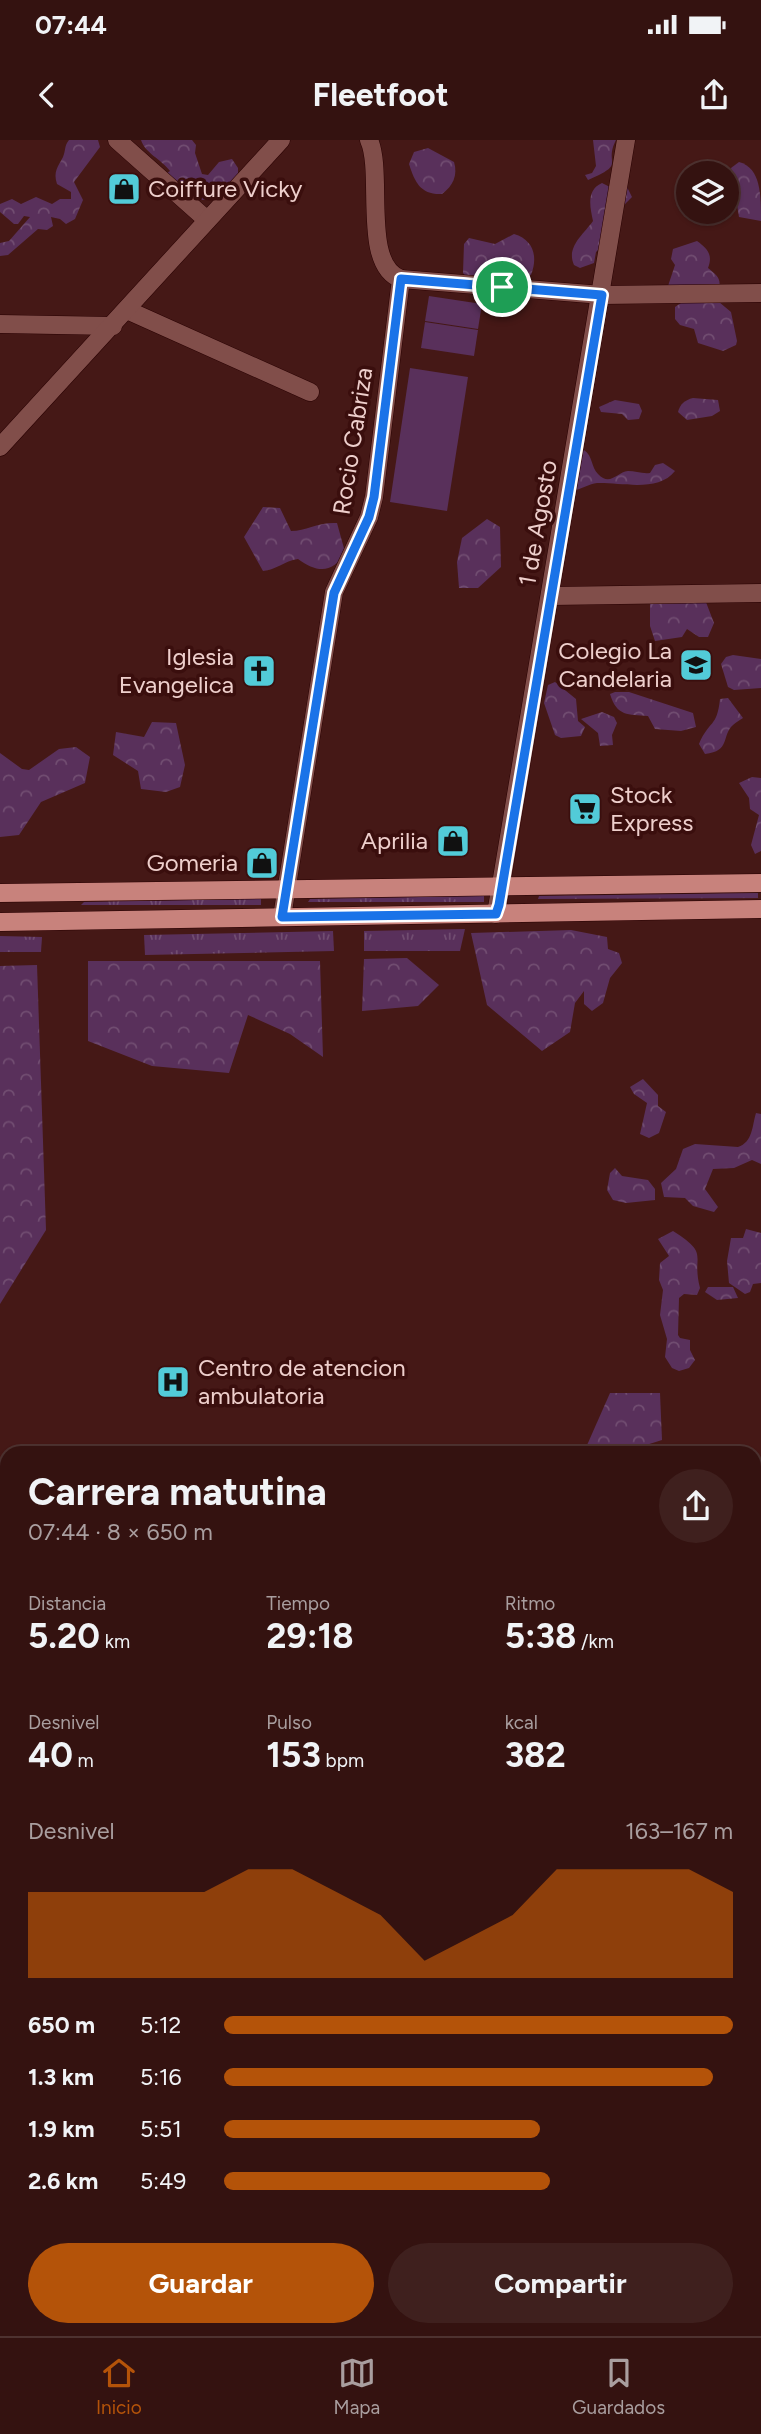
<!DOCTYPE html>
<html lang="es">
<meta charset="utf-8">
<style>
:root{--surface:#341210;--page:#3f201e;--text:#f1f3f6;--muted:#a99e9f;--line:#4e3230;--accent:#b45309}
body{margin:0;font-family:Figtree,sans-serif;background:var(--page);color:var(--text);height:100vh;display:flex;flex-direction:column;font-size:26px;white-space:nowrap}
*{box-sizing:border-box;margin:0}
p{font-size:23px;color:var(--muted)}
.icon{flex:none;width:38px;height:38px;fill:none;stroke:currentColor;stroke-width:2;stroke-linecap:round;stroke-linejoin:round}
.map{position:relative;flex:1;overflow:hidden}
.sheet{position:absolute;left:0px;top:1306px;width:761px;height:891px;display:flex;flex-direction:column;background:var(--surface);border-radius:21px 21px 0 0;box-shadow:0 2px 5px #0004,0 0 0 2px var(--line)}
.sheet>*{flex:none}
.controls{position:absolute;left:676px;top:21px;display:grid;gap:14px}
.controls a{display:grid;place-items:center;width:63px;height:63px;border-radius:50%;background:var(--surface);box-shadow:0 2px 5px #0004,0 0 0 2px var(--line);font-size:35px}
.pin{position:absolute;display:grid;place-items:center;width:60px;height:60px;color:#fff;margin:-30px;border:4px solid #fff;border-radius:50%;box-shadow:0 2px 7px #0007}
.round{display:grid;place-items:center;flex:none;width:74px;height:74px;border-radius:37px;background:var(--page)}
.head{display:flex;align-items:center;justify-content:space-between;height:119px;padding:0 28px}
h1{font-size:38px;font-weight:700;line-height:52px}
.metrics{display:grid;grid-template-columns:repeat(3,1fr);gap:10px;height:119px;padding:7px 28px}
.metrics div{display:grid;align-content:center}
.metrics b{font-size:35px;font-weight:700}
.metrics small{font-size:19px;font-weight:400}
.metrics p{font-size:19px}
.chart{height:196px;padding:14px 28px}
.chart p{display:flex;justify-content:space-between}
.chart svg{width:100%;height:126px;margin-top:7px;fill:var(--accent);opacity:.7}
.primary-button{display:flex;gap:14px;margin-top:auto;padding:14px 28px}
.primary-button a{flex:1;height:80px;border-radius:42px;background:var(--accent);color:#fff;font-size:28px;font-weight:700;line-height:80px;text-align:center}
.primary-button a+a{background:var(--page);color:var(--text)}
ul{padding:0 28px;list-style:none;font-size:23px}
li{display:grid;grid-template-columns:112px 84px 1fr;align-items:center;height:52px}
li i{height:18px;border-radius:9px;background:var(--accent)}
.status{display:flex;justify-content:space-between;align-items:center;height:49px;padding:0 35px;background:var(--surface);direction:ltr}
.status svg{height:19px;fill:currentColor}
header{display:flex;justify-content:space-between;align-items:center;height:91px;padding:0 28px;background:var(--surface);font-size:32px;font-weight:700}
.tab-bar{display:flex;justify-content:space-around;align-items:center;height:98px;border-top:2px solid var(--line);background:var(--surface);font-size:19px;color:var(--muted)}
.tab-bar a{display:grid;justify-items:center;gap:4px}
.tab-bar .on{color:var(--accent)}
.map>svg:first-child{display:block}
</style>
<div class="status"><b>07:44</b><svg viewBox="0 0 49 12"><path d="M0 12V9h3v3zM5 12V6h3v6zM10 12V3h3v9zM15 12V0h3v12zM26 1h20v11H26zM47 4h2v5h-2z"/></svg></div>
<header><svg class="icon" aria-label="back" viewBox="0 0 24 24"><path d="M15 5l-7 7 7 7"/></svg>Fleetfoot<svg class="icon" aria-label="share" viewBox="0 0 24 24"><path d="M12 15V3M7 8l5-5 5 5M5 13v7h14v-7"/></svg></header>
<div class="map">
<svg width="761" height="2196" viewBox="0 0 761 2196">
<defs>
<pattern id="grass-tufts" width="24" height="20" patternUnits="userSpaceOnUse" patternTransform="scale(1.75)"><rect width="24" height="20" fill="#59305b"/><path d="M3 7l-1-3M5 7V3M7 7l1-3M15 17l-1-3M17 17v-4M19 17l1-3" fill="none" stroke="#714d71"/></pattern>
<pattern id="forest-crowns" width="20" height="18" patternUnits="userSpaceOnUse" patternTransform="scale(1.75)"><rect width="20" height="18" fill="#59305b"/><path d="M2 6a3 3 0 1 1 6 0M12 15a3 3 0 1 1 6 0" fill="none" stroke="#714d71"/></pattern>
</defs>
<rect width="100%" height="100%" fill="#451816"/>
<g fill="url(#grass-tufts)">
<polygon points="758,753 758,758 538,759 539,756"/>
<polygon points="484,756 484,762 308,762 310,759"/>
<polygon points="261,759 261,765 81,765 84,762"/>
<polygon points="465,789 460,811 364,811 364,791"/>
<polygon points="333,791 334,811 145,815 144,795"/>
<polygon points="0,796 42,797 41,812 0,812"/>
</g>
<g fill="url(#forest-crowns)">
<path d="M69,0H98L100,7L74,42L83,60L75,79L66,84L60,79L51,77L53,86L47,90L38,89L8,115L0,116V103L9,101L30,77L24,76L18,84H14L0,72V64L12,59L21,64L36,57L52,64L60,59H71V52L57,44C53,31 58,27 63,17C66,10 64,6 69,0Z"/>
<path d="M141,0H192L196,5L195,13L202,34L208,35L219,22L232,19L238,28V43L221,57L202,60L188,44L180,46L167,33L170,31C161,19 145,13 141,0Z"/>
<path d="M593,0H616C603,25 628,23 588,40L585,35L592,33L596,26Z"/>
<path d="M428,8L454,22C458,35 453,46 442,54C421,55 415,43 409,24L414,12Z"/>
<path d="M739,22C761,28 761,55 761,81L739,77L731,28Z"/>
<path d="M602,43L612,48L627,47L632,57L622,67L608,64L606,67L601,107L596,112L594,123L580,128L574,125C566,107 583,95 593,81C590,67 586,50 602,43Z"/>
<path d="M514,94C534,100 538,117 531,135L517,138L502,131L489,138L468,139L463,133L464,104L469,98L495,104Z"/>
<path d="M697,101C708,109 713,115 708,128C718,136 723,140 717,153L668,146L675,125L671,119L673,109Z"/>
<polygon points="719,162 731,172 737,201 736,205 723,211 698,203 694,189 680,185 675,179 675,167 681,163"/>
<path d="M693,258L718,260L720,271L712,276L687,280L678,272C680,264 685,260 693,258Z"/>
<polygon points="615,260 639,264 642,271 639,279 628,280 622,274 601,272 599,267"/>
<path d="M584,310C593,316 591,327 598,334C610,347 617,332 628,331C635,331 642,334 650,333L655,325L663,323L675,331C658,353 620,342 597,343C589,344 583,348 576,350L581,312Z"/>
<path d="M263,367L280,368L291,391C307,391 317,382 337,383L345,412C333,434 317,433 298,419C284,421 276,430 263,431L244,397Z"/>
<polygon points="487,379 500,387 501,427 478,448 459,448 457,422 462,398"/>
<polygon points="704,457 714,483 708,497 699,497 687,489 682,497 655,501 650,486 650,461"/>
<polygon points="733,515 761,519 761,548 734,550 728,547 721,524 726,517"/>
<polygon points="555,542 576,559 578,581 585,587 581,596 561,598 555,595 544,563 548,545"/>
<path d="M615,552H629L693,573L696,587L681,591L655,589L648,576C628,574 617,577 610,554Z"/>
<path d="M728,558L743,578C740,580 736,582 733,585C721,596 731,611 705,614L699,604C709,580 717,588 720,559Z"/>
<polygon points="602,572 614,577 617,583 612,595 613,605 600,606 598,593 581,579"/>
<polygon points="152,582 176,583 185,625 180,647 166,652 141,649 138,631 113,615 116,592 144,597"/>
<polygon points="76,607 90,617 85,643 41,662 19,695 0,697 0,613 22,629 29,630 59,609"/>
<polygon points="752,637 761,638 761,711 755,714 751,705 759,675 750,669 749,658 739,643"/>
<polygon points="571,790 607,797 608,809 619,813 622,823 610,838 603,863 592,871 584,864 584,851 575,863 570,892 542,911 487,865 471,793"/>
<polygon points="407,818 439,845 418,866 362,871 364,819"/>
<polygon points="88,821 320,821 323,917 290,894 248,875 229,933 152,926 88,901"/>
<polygon points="37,825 46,1090 0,1164 0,826"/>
<polygon points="643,939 658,955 658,966 666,972 659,993 649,998 640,994 647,963 634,954 630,947"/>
<path d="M756,973L761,974V1024L752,1020L734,1028L713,1029L705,1049L718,1067L714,1072L693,1066L685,1058L664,1057L661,1043L676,1029L683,1009L695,1004L738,1007C753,1002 752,986 756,973Z"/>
<polygon points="615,1028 622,1036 648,1040 655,1049 655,1060 626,1063 613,1060 607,1050 610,1033"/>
<polygon points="746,1089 761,1093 761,1143 753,1144 750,1152 745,1154 729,1143 727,1121 731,1098 743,1098"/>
<path d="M673,1091C711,1115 691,1114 700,1148L697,1155L684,1154L679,1158L678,1195L680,1198L690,1200V1210L695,1220L689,1228L679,1231L672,1228L665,1217L667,1199L660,1175L663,1150L659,1140L660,1123L669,1116L658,1099Z"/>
<polygon points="708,1147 733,1147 738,1158 717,1160 705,1152"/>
<polygon points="610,1253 660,1253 662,1300 624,1312 584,1312"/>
<polygon points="7,1345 7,1416 0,1416 0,1347"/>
<polygon points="0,1580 7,1581 7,1665 0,1663"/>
<polygon points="761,1928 761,2024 754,2021 754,1969 758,1955 754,1933"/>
<polygon points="0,1952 7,1953 7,2118 0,2119"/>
<polygon points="564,2189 631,2189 634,2193 562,2196"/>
</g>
<g fill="#59305b">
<polygon points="429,156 482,164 478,189 425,181"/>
<polygon points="425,182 478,190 474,216 421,208"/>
<polygon points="410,228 468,237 447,371 390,362"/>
</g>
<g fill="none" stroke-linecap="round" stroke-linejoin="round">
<defs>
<g id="street">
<polyline points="117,0 207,80"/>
<polyline points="401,139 602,155 761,153"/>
<polyline points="127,170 310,252"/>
<polyline points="0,184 113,186"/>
<polyline points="551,456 761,453"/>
<polyline points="496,774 626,0"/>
<path d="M282,777L334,452L369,377L374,357L401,139C361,125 384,33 369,0"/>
<polyline points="754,1360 761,1362"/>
<polyline points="754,1403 761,1387"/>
<polyline points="754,1694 761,1697"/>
<polyline points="754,1917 761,1920"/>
<polyline points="754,2136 761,2138"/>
<polyline points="366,2189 380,2196"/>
<polyline points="84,2196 87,2189"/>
<polyline points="402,2196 405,2189"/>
</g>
<polyline id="secondary" points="0,307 281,0"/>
<g id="primary">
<polyline points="0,753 761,743"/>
<polyline points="0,782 761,769"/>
</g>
</defs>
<use href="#street" stroke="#290102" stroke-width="19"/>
<use href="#secondary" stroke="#290102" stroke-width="19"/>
<use href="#primary" stroke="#290102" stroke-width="19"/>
<use href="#street" stroke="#814e4a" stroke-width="18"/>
<use href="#secondary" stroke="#814e4a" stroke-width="18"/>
<use href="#primary" stroke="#c8827c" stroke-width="18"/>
</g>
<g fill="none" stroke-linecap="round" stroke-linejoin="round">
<defs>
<polygon id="route" points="401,139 602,155 499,765 496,774 282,777 334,453 369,377 374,357"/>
</defs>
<use href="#route" stroke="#fff" stroke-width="14"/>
<use href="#route" stroke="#1a73e8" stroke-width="9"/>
</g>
<defs>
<symbol id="shop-square" viewBox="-11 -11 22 22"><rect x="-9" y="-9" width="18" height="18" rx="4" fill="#52cbd8" stroke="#3a0e0d"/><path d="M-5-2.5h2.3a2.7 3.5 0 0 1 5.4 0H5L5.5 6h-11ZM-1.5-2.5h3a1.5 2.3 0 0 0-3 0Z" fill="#111"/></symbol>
<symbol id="school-square" viewBox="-11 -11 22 22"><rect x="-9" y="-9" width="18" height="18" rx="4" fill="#52cbd8" stroke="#3a0e0d"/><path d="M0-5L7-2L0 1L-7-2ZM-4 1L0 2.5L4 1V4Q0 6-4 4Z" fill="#111"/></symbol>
<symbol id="church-square" viewBox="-11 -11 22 22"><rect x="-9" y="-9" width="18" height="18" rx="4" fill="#52cbd8" stroke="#3a0e0d"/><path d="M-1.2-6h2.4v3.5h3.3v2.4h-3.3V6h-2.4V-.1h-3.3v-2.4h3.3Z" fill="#111"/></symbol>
<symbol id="supermarket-square" viewBox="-11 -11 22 22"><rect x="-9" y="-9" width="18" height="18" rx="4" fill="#52cbd8" stroke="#3a0e0d"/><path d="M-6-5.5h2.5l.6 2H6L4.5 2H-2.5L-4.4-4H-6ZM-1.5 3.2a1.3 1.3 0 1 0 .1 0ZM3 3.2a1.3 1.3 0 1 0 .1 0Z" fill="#111"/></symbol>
<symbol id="hospital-square" viewBox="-11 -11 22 22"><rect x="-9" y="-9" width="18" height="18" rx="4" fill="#52cbd8" stroke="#3a0e0d"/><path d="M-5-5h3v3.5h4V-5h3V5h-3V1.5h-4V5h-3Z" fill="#111"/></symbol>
</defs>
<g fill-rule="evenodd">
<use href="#shop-square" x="105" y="30" width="38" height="38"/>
<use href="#school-square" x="677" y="506" width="38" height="38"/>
<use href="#church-square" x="240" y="512" width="38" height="38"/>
<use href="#supermarket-square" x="566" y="650" width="38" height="38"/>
<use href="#shop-square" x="434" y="682" width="38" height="38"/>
<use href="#shop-square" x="243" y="704" width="38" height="38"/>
<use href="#hospital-square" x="154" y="1223" width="38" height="38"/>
</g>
<g text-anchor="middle" stroke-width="7" stroke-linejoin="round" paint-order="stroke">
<g font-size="24" fill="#eecfcc" stroke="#3a0e0d" text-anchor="end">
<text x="148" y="57" text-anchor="start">Coiffure Vicky</text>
<text x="672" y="519">Colegio La<tspan x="672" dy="28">Candelaria</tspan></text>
<text x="234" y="525">Iglesia<tspan x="234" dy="28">Evangelica</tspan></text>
<text x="610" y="663" text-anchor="start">Stock<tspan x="610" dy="28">Express</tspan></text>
<text x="428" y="709">Aprilia</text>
<text x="238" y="731">Gomeria</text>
<text x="198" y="1236" text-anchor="start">Centro de atencion<tspan x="198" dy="28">ambulatoria</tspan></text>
</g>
<g font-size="24" fill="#eecfcc" stroke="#3a0e0d">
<text transform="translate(353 301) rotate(-81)" y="8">Rocio Cabriza</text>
<text transform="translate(538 383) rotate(-80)" y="8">1 de Agosto</text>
</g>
</g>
</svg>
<div class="controls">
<a><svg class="icon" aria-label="layers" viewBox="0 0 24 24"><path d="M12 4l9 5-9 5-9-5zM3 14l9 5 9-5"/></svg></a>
</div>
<div class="pin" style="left:502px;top:147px;background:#1e9e55"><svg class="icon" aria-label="arrive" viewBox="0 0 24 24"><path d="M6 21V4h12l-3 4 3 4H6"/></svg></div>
<section class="sheet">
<div class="head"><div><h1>Carrera matutina</h1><p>07:44 · 8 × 650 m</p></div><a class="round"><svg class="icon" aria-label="share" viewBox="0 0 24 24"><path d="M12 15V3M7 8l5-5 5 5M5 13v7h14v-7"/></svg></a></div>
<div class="metrics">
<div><p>Distancia</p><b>5.20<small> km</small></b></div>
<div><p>Tiempo</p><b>29:18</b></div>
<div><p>Ritmo</p><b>5:38<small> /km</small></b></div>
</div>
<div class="metrics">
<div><p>Desnivel</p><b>40<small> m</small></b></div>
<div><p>Pulso</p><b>153<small> bpm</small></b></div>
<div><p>kcal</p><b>382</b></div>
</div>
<div class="chart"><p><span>Desnivel</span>163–167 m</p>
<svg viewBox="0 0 160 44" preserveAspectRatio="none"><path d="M0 44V14L10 14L20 14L30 14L40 14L50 6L60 6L70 14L80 22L90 38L100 30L110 22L120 6L130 6L140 6L150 6L160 14V44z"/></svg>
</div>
<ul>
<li><b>650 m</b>5:12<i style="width:100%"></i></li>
<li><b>1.3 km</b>5:16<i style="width:96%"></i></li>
<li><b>1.9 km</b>5:51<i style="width:62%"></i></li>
<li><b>2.6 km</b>5:49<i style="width:64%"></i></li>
</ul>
<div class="primary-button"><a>Guardar</a><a>Compartir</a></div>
</section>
</div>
<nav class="tab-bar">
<a class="on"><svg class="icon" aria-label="home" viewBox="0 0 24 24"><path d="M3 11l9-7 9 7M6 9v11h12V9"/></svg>Inicio</a>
<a><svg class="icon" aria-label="map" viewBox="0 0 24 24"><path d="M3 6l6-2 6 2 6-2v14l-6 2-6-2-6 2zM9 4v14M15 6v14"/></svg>Mapa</a>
<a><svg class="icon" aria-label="saved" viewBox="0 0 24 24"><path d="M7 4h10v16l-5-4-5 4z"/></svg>Guardados</a>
</nav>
